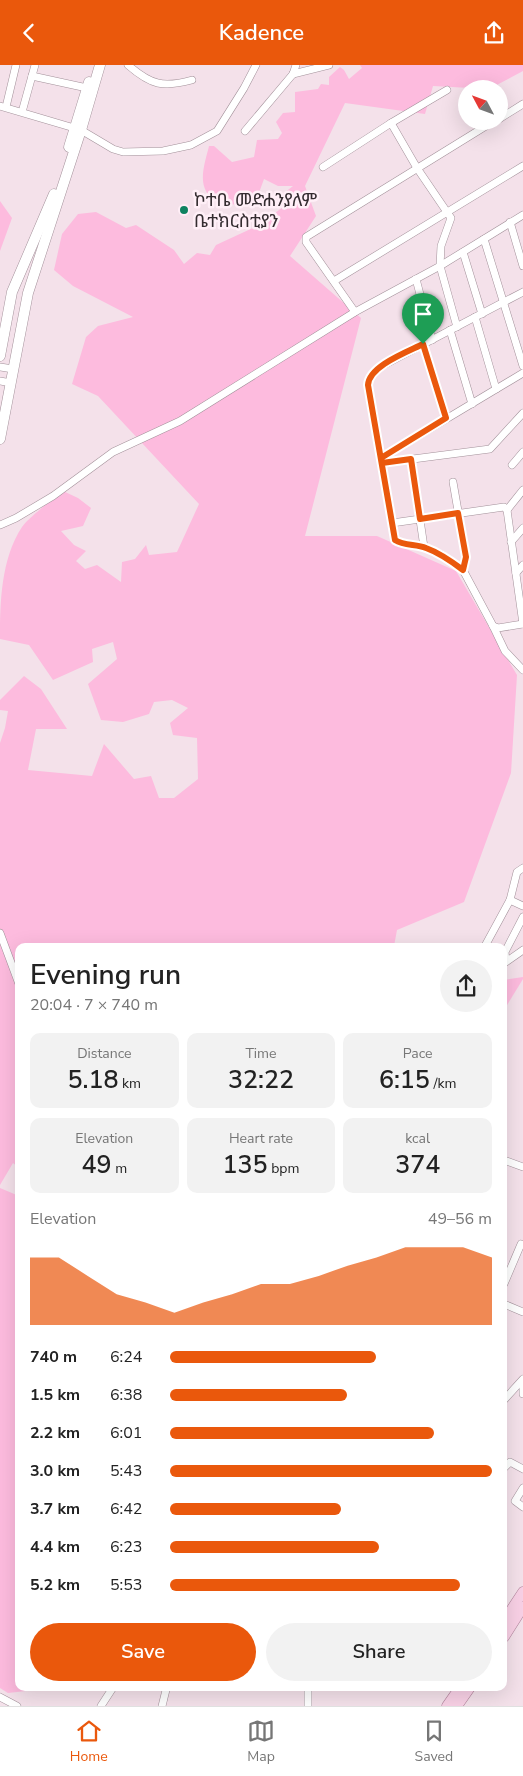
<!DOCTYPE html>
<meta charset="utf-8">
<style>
:root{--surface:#fff;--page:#f2f2f2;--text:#222;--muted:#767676;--line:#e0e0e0;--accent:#ea580c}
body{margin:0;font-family:"Nunito Sans","Noto Sans Ethiopic",sans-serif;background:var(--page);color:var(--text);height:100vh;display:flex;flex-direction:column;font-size:19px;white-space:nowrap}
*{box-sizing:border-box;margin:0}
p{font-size:16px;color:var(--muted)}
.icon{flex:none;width:28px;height:28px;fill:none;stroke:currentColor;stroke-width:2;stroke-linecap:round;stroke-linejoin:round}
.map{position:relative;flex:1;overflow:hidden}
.panel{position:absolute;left:15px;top:878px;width:492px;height:748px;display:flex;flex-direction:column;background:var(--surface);border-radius:10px;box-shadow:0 5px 20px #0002}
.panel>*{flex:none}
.needle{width:32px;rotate:311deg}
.controls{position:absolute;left:458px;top:15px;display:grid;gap:10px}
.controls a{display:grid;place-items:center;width:50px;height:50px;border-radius:50%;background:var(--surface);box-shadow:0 5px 20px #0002;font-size:25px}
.pin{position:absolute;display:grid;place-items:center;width:42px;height:42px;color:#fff;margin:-51px -21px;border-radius:50% 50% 50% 0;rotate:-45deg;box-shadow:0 0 5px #0007}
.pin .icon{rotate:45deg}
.round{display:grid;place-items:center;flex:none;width:52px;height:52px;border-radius:26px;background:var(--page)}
.overview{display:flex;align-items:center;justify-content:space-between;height:85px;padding:0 15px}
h1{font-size:28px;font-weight:600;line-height:38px}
.stats{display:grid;grid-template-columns:repeat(3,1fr);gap:8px;height:85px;padding:5px 15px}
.stats div{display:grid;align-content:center;border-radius:10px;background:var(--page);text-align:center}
.stats b{font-size:25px;font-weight:600}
.stats small{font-size:14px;font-weight:400}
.stats p{font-size:14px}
.chart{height:140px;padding:10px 15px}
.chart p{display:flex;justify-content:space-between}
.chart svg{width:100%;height:90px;margin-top:5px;fill:var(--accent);opacity:.7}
.primary-button{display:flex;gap:10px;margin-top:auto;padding:10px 15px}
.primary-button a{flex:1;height:58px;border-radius:30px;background:var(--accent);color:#fff;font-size:20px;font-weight:600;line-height:58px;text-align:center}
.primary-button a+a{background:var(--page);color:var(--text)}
ul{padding:0 15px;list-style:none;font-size:16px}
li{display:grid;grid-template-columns:80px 60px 1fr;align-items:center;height:38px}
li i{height:12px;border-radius:6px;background:var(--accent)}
header{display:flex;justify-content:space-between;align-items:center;height:65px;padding:0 15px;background:var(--accent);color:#fff;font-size:22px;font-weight:600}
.menu{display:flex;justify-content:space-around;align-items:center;height:70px;border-top:1px solid var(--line);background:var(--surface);font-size:14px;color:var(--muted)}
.menu a{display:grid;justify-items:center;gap:2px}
.menu .selected{color:var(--accent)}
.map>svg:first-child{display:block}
</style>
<header><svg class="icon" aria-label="back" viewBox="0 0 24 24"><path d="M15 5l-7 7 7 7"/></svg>Kadence<svg class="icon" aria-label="share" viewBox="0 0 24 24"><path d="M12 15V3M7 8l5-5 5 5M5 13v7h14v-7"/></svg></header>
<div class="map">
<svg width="523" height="1641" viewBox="0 0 523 1641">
<rect width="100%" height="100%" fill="#f4e1ea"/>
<g fill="#fdbbde">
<path d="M360,0H523V6L489,24L433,21L425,49L345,38L305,121L316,151L290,191L361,253L305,471H377L456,506L517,610L511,708L464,837L397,865L394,881H19V1103L13,1098L0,1120V678L5,663L8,646L0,645V635L24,611L41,624L67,664H36L28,705L92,711L104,679L134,714L151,711L159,733H174L198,714L197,673L173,670L170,658L188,643L172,635L154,637L149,649L123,657L101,655L88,619L117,594L113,577L92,584L93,597L53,615L29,580L0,574C0,537 1,494 22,462C28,453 53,434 63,426L78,433L91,443L83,461L61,466L74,480L86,486L76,496L85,504L97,500L121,517L122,497L135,494L146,480L149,490L177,487L199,439L98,331L72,319L86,272L98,261L133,252L73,221L54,205L62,169L78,149L96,147L126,163L136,160L174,185L184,199L197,188L210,190L216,180L259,160L283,142L279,132L293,121H278L264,114L256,136H252L248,126L240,140C234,139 225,140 220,138C194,126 204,102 209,81H214L232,97L254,92L257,75L278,74L282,68L276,57L283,48L295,47V27L318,24L321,19L329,20V12L340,2L344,5L349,14L362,3Z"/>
<polygon points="0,136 12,153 0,186"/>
<polygon points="523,912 523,914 504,945 504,915"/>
<polygon points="0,1123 19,1131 19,1621 34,1621 35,1625 8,1628 0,1623"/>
</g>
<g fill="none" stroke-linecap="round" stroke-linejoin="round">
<defs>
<g id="street">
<path d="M128,0C151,20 163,23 192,15"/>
<polyline points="293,9 329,0"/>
<polyline points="32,11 87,23"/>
<polyline points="0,41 81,65 113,84 123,87 163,86 191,80 217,66 244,23 256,0"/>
<polyline points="6,42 16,0"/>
<polyline points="22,47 35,0"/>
<polyline points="499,54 523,39"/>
<polyline points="391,58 417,103 451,153 441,181 440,201 457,262"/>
<polyline points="245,66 293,9 296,0"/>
<polyline points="323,102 391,58 447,25"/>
<polyline points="510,157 523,201"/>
<polyline points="484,174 523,301"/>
<polyline points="463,187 482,249"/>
<polyline points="416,214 432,275"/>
<polyline points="334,216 523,101"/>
<path d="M523,227L380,302C373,308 369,311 368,320L395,475L399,478L424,482L442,490L463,505L493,561L498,563L523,559"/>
<polyline points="355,247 306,177 306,172 494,56"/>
<polyline points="475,252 496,324"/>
<polyline points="450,265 472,339"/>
<polyline points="423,279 446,353"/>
<polyline points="0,302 13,304"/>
<polyline points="0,316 11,318"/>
<polyline points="381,393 523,308"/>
<polyline points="411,394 424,482"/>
<polyline points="382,398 490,384 523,348"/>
<polyline points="512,400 523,387"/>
<polyline points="453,417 466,492 463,505"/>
<polyline points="507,445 523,425"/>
<polyline points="392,458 504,442 507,445 523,559"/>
<polyline points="0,460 16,453 53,431 113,387 180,356 355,247 440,201 523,150"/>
<polyline points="511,477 523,463"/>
<polyline points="516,508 523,500"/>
<polyline points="493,561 505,586 523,605"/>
<polyline points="510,835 523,841"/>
<polyline points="523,852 505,887 506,897 523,885"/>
<polyline points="0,868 19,919"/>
<polyline points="485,881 510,835 517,807 523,803"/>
<polyline points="504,1095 523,1102"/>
<polyline points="504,1219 521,1179 523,1180"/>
<polyline points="504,1239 523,1247"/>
<polyline points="523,1318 523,1329"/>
<polyline points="504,1335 523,1314"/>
<polyline points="504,1403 510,1397 523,1404"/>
<polyline points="523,1423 515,1436 523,1442"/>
<polyline points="308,1621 308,1641"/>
<polyline points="0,1632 17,1641"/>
<polyline points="101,1641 114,1621"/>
<polyline points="162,1641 167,1621"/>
</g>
<g id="secondary">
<polyline points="69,82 89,17"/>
<polyline points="0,291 12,227 54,129"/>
<polyline points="0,374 28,228 81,65 100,0"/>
</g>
<g id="primary">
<polyline points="504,1556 523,1527"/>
<polyline points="504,1572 523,1542"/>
<polyline points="447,1641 461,1621"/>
<polyline points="457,1641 471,1621"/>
</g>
</defs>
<use href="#street" stroke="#a3919a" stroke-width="8"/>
<use href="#secondary" stroke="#a3919a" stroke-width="11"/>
<use href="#primary" stroke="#b0829a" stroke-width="11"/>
<use href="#street" stroke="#fff" stroke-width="7"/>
<use href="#secondary" stroke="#fff" stroke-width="10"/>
<use href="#primary" stroke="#f8d0e5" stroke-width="10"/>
</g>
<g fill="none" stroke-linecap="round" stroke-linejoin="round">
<defs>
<path id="route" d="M423,279C407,287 369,301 368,320L395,475C404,481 416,479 426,483C440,488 451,496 463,505L466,492L458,448L420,454L411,394L382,398L381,393L446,353L423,279"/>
</defs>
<use href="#route" stroke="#fff" stroke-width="10"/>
<use href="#route" stroke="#ea580c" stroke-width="6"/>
</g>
<circle fill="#0e8260" stroke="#ffeff7" stroke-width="2" cx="184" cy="145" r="5"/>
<g text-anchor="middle" stroke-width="5" stroke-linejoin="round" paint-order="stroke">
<g font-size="18" fill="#342c30" stroke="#ffeff7" text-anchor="start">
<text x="194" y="141">ኮተቤ መድሐንያለም<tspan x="194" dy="21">ቤተክርስቲያን</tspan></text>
</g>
</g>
</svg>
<div class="controls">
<a><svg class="needle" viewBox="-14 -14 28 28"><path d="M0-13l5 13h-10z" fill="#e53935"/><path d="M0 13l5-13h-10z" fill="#767676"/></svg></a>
</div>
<div class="pin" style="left:423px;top:279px;background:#1e9e55"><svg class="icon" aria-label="arrive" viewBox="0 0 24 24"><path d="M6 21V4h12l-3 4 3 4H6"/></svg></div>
<section class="panel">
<div class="overview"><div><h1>Evening run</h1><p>20:04 · 7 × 740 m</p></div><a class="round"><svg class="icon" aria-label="share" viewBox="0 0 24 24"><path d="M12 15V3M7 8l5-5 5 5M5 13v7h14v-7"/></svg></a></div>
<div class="stats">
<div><p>Distance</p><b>5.18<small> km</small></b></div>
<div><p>Time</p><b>32:22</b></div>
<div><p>Pace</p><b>6:15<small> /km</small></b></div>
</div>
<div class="stats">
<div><p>Elevation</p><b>49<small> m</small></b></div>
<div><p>Heart rate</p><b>135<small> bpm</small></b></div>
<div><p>kcal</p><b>374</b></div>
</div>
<div class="chart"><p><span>Elevation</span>49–56 m</p>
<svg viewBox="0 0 160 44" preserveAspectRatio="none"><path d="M0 44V11L10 11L20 20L30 29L40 33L50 38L60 33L70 29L80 24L90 24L100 20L110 15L120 11L130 6L140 6L150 6L160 11V44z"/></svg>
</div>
<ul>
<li><b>740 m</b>6:24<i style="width:64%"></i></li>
<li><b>1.5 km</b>6:38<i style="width:55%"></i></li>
<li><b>2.2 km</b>6:01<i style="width:82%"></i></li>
<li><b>3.0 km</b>5:43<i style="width:100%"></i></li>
<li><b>3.7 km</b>6:42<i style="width:53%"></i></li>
<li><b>4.4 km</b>6:23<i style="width:65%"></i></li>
<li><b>5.2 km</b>5:53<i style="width:90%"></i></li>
</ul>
<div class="primary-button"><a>Save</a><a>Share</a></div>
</section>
</div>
<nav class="menu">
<a class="selected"><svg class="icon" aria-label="home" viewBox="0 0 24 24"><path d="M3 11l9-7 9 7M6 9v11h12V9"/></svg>Home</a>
<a><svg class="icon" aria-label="map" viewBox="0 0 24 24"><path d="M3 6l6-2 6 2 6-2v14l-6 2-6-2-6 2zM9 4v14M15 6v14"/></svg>Map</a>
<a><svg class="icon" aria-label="saved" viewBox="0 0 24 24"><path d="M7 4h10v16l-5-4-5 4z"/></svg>Saved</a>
</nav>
